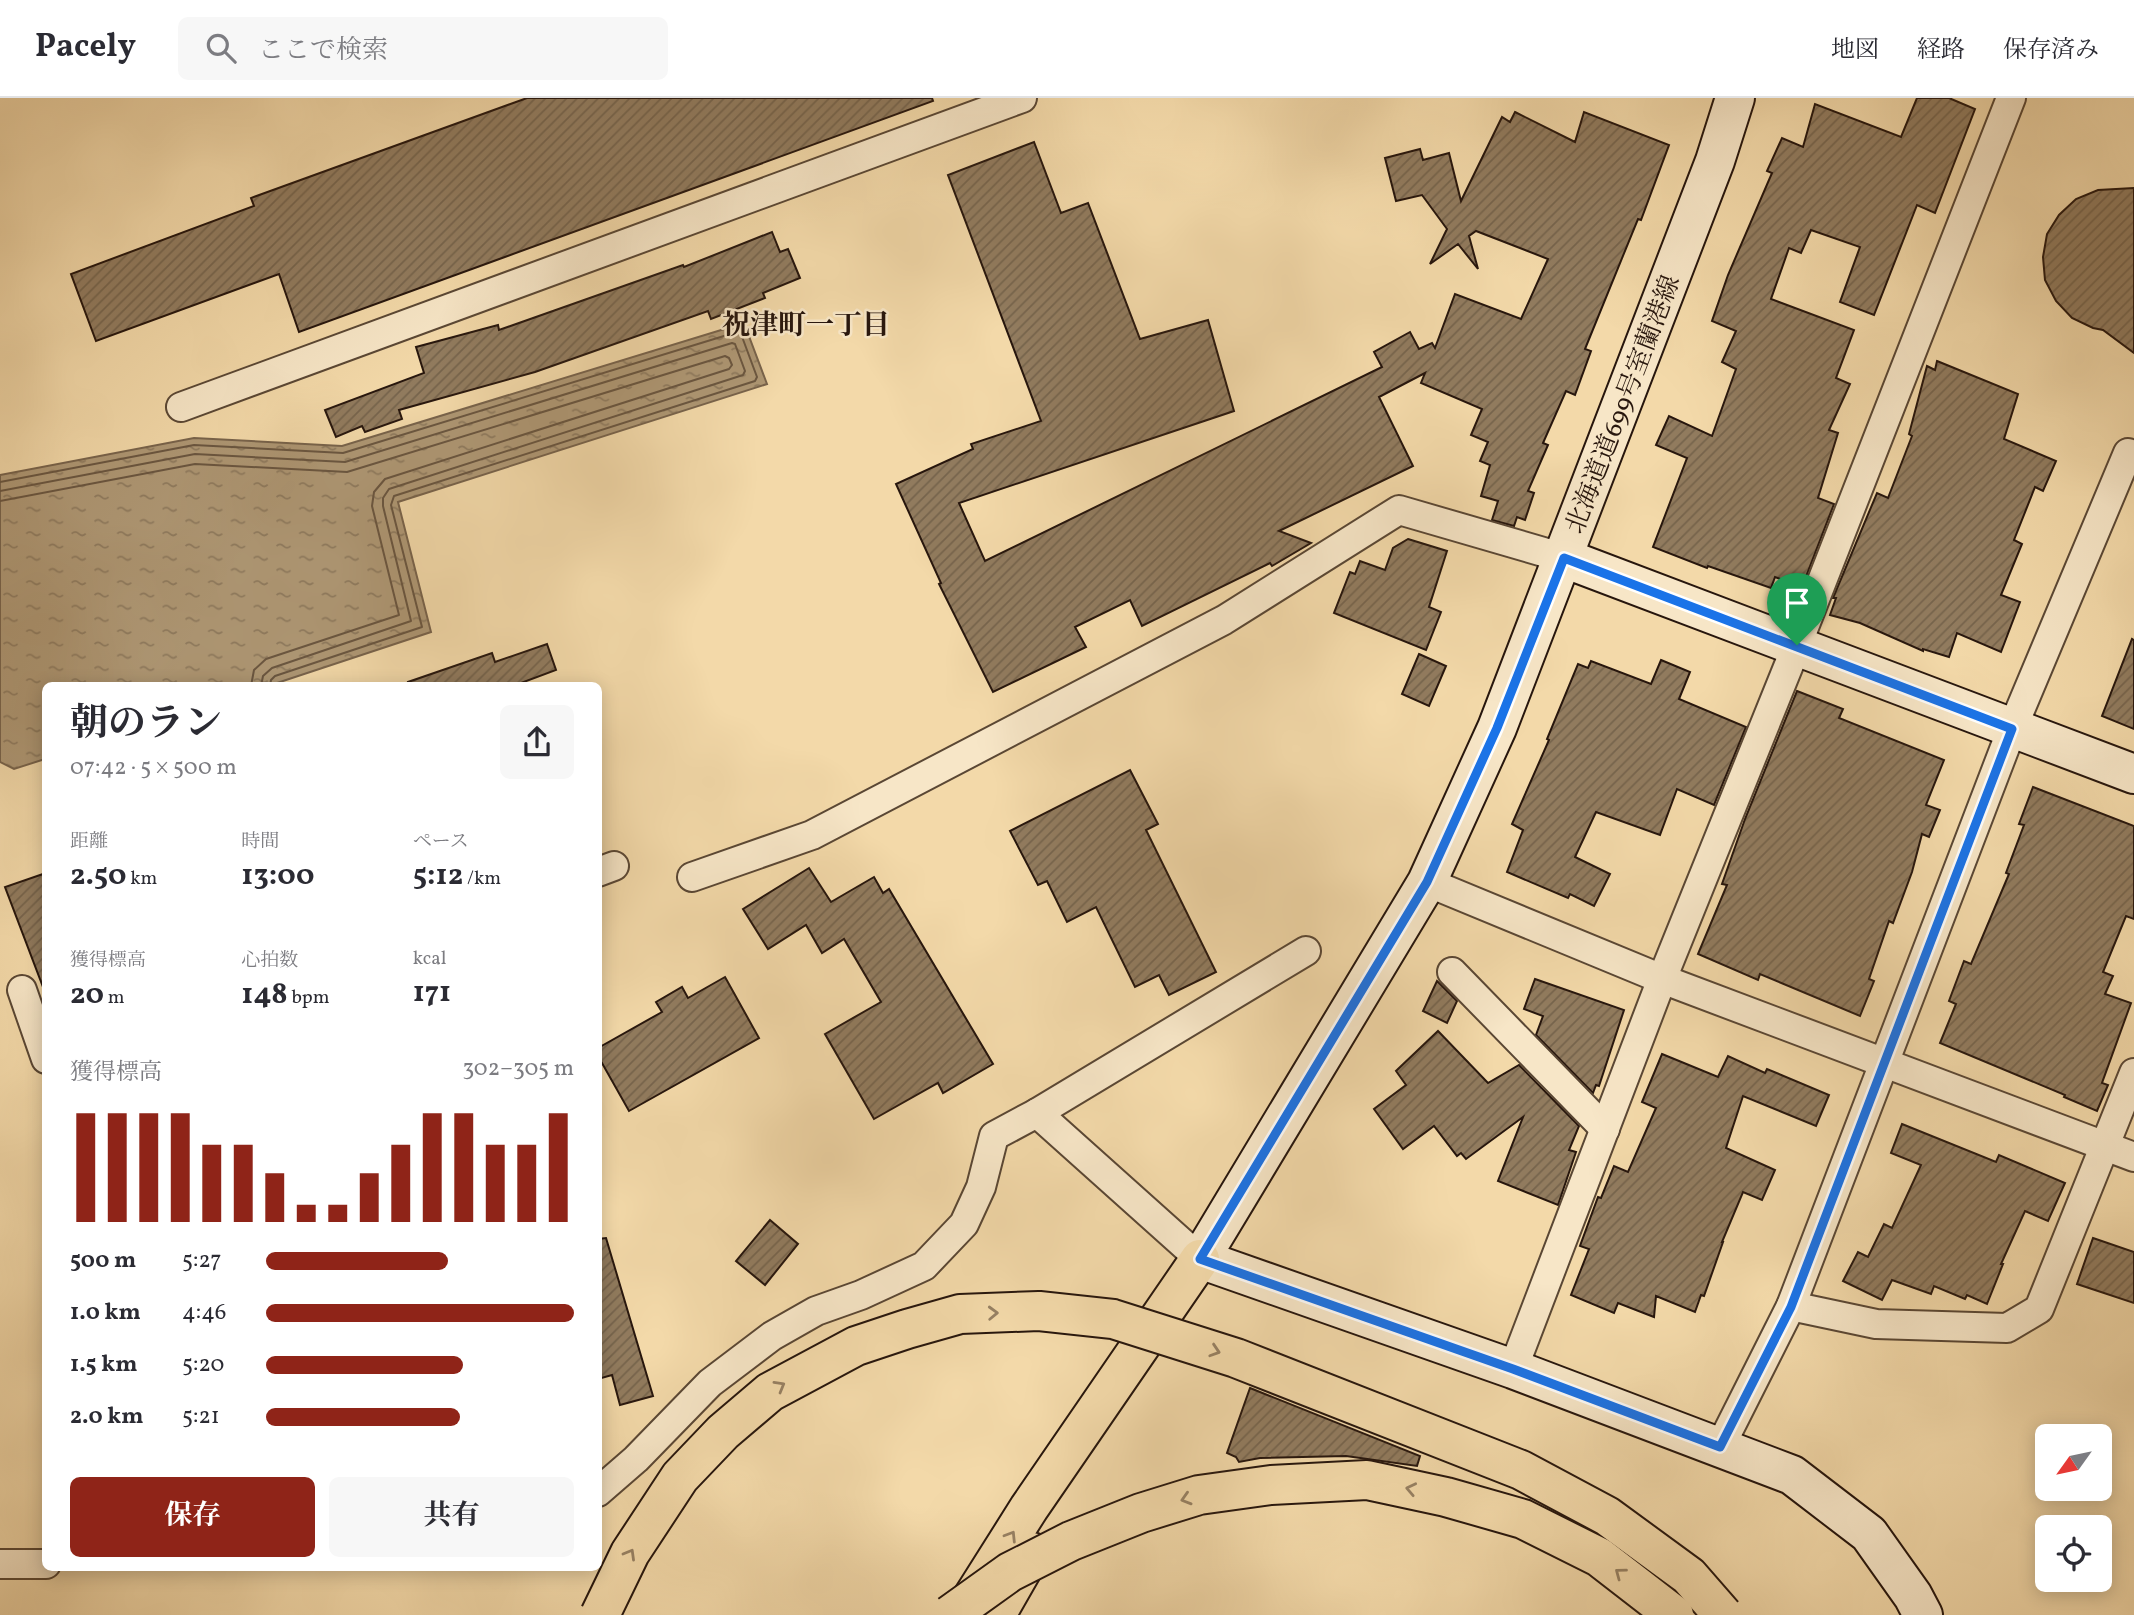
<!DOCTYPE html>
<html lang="ja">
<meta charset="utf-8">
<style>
:root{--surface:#fff;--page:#f7f7f7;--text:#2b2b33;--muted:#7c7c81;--line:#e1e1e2;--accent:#8f2418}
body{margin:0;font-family:Vollkorn,"Noto Serif JP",serif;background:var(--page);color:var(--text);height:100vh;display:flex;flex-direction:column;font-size:26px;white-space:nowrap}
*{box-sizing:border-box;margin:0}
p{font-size:23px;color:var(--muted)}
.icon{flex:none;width:38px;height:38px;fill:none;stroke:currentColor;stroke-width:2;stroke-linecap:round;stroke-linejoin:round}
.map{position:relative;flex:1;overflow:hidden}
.sheet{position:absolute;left:42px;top:584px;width:560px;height:889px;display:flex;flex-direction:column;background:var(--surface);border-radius:10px;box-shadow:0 4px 18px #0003}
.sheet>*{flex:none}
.needle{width:46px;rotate:237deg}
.buttons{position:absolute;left:2035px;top:1326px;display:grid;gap:14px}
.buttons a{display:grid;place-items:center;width:77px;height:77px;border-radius:10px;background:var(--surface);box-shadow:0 4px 18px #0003;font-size:35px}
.pin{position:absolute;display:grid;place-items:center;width:60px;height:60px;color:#fff;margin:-72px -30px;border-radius:50% 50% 50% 0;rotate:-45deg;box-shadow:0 0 7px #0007}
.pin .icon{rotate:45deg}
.round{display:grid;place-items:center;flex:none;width:74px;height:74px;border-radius:10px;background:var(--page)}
.headline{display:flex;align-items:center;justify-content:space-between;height:119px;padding:0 28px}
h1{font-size:38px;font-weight:700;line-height:52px}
.figures{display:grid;grid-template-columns:repeat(3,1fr);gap:10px;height:119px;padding:7px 28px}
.figures div{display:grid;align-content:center}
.figures b{font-size:30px;font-weight:700}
.figures small{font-size:19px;font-weight:400}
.figures p{font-size:19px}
.chart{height:196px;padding:14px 28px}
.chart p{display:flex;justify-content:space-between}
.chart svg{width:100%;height:126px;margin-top:7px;stroke:var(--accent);stroke-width:6}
.cta{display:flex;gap:14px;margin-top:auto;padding:14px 28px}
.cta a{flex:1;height:80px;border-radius:10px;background:var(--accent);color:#fff;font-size:28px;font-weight:700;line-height:80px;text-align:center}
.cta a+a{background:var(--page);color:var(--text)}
ul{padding:0 28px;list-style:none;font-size:23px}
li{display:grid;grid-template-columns:112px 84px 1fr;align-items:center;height:52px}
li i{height:18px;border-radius:9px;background:var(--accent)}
header{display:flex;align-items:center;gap:42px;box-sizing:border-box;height:98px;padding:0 35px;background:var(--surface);border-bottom:2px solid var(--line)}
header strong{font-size:33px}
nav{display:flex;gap:38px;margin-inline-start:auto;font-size:24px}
.search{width:490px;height:63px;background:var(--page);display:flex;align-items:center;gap:18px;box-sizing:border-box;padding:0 24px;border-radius:10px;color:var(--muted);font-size:26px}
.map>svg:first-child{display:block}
</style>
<header>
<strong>Pacely</strong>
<div class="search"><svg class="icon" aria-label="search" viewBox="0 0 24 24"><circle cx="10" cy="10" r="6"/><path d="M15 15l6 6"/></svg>ここで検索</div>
<nav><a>地図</a><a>経路</a><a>保存済み</a></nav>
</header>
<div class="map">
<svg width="2134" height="1517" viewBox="0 0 2134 1517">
<defs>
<pattern id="water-ripples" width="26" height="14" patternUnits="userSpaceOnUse" patternTransform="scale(1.75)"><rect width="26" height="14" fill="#ae9774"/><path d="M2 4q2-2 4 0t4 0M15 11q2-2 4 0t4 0" fill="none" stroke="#8e7a5e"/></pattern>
<pattern id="building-hatch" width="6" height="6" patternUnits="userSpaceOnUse" patternTransform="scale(1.75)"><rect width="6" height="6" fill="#917b5e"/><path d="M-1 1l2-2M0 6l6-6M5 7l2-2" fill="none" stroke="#76644c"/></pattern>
</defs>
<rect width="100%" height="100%" fill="#f3d9a9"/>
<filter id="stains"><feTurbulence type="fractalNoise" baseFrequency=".00286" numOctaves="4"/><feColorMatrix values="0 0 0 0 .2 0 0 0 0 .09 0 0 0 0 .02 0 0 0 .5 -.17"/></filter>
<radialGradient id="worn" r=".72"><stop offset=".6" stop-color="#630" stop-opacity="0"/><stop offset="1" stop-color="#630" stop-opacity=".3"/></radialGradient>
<polygon fill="url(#water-ripples)" stroke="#78634b" stroke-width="2" points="744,225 767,286 398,404 431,534 268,588 46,588 45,661 14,671 0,664 0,377 194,340 342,348"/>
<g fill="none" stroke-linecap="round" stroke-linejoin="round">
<g stroke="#6a5640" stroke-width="2">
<polyline points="0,384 194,347 343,355 737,234 741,236 757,279 755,283 394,398 391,407 422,529 275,578 271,582 270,588"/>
<polyline points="0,393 195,356 345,364 732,245 735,246 745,273 743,277 389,391 383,400 383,408 411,523 272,570 263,578 261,588"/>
<polyline points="0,403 195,366 347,374 725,258 729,260 732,267 729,271 385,381 374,394 372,408 399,517 266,561 254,572 251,588"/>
</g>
</g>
<g fill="url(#building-hatch)" stroke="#27160d" stroke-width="2">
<polygon points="527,0 932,0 933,3 299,234 279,176 96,243 71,176 254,108 251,100"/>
<polygon points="1917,0 1949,0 1975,11 1935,115 1917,107 1874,217 1840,204 1860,149 1811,132 1801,155 1789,150 1771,201 1854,232 1836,280 1850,286 1829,332 1838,335 1818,400 1834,406 1802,489 1775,479 1771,490 1708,468 1707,470 1653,449 1687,360 1656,347 1669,318 1712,338 1736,271 1722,264 1736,233 1712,223 1728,177 1772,75 1767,73 1782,40 1803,49 1815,6 1901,39"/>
<polygon points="1515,14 1575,44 1584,14 1669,47 1641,122 1638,121 1585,251 1591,253 1575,297 1566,293 1543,345 1548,347 1528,393 1534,395 1525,422 1517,419 1514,428 1492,422 1498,403 1481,398 1490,367 1480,363 1488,344 1471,337 1482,311 1421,285 1425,275 1379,299 1413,368 1279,433 1311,445 1272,468 1270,465 1142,528 1130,502 1075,529 1086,549 993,594 939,486 941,485 896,386 973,351 971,346 1041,323 948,77 1034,44 1061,115 1088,105 1140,241 1208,222 1234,313 959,405 985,463 1382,269 1374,254 1410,234 1419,251 1432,245 1435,250 1455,196 1521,221 1548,161 1476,133 1469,138 1478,171 1458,146 1430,166 1447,131 1422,97 1396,103 1385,60 1420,51 1423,62 1449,55 1461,103 1502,19 1510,24"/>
<polygon points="2134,90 2134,255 2103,232 2093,230 2072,220 2056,203 2045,182 2043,159 2047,136 2059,117 2076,101 2098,92"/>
<polygon points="772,134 780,154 788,151 800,180 763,195 765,200 711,221 708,213 535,274 399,312 402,321 365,334 362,328 336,339 325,312 424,275 416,249 498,227 499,232 683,167 684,169"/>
<polygon points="1937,263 2018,296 2004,341 2056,363 2043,393 2035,389 2014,442 2022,446 2001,497 2020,504 2001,554 1957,535 1949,559 1923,551 1923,553 1860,525 1830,517 1836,500 1833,500 1877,395 1888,400 1912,338 1909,336 1927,268 1935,272"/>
<polygon points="1408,441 1447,453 1429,509 1441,514 1426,552 1334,515 1350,474 1355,476 1360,463 1385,472 1393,450"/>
<polygon points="2132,541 2134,542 2134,631 2102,618"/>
<polygon points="547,546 556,572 513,588 409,588 408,584 492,555 495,564"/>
<polygon points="1419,556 1446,568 1429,608 1402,596"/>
<polygon points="1661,562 1690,574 1679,601 1746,629 1714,707 1677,691 1660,737 1596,714 1575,759 1610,776 1594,808 1570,796 1568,800 1507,774 1523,732 1512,726 1549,642 1547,641 1578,566 1588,570 1591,563 1651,586"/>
<polygon points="1797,593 1843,611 1839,620 1944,662 1926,707 1940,712 1929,739 1922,736 1912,774 1893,825 1889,823 1869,881 1874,883 1860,918 1760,876 1758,882 1698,856 1727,787 1722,786 1745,721"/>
<polygon points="1130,672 1158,726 1146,732 1216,874 1169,897 1159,877 1135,889 1096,809 1067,824 1047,783 1038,787 1010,733"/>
<polygon points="2033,689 2134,728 2134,821 2126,818 2103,874 2113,878 2105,896 2131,905 2102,985 2108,987 2097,1013 2064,999 2065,997 1940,945 1956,906 1949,903 1964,863 1971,866 2009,776 2006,775 2024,727 2019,726"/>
<polygon points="809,770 831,804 874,779 883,795 889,791 993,966 943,995 938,985 874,1021 825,936 881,904 844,841 822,855 806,827 768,851 743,811"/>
<polygon points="46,775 46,889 43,889 5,789"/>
<polygon points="725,879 759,940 629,1013 598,958 598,950 662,914 656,904 682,889 688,900"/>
<polygon points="1535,881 1624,912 1599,988 1596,987 1593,995 1536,937 1543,918 1524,911"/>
<polygon points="1437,883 1457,903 1447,925 1423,913"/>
<polygon points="1438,933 1488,985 1519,967 1579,1028 1569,1052 1576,1054 1558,1107 1498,1083 1523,1019 1466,1061 1461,1055 1457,1058 1434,1028 1403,1051 1374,1011 1406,987 1396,973"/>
<polygon points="1662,956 1718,979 1728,958 1765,975 1767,971 1829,997 1816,1028 1743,998 1726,1050 1775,1072 1762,1102 1743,1094 1722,1144 1723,1144 1704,1198 1701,1197 1695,1214 1656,1198 1654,1219 1618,1205 1614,1215 1571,1197 1589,1151 1580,1148 1598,1099 1601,1100 1614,1068 1628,1074 1656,1010 1642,1004"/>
<polygon points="1902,1026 1996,1064 1999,1057 2065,1085 2048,1123 2025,1113 2001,1166 2003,1166 1987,1206 1967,1197 1965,1201 1934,1188 1931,1196 1892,1182 1882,1202 1843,1183 1858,1154 1868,1159 1884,1126 1892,1130 1921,1067 1891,1055"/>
<polygon points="770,1122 798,1146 765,1187 736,1163"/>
<polygon points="606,1140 653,1298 620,1307 612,1277 598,1281 598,1141"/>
<polygon points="2093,1140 2134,1154 2134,1205 2077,1186"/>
<polygon points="1250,1290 1420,1358 1417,1368 1346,1358 1260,1360 1239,1364 1236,1359 1227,1355"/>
</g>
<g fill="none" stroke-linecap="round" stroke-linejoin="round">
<defs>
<g id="street">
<polyline points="181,309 1022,0"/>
<polyline points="598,774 614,768"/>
<polyline points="692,779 812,737 1224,522 1399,412 1564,460"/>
<polyline points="1427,784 1662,881 2134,1059"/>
<polyline points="1452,874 1605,1031"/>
<polyline points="22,892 46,961"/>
<polyline points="1037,1015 1200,1161"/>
<polyline points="1791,1208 1876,1226 2007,1230 2039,1211 2134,975"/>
<polyline points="1513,1271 1662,881 1797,547 2011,0"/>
<polyline points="1720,1349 1791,1208 2012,631 2128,355 2134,357"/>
<polyline points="598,1394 636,1361 710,1285 772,1238 816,1213 861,1197 924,1168 964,1126 981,1089 994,1038 1037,1015 1306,853"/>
<polyline points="0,1466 46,1466"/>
</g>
<g id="secondary">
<polyline points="1735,0 1715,63 1497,630 1427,784 1200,1161 1513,1271 1792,1377 1869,1436 1913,1498 1923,1517"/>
<polyline points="1564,460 2134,676"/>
</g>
<g id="highway">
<polyline points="971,1502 1029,1410 1200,1161"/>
<polyline points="996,1517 1032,1454"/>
</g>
</defs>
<use href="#street" stroke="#5a4734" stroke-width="32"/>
<use href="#secondary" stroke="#27160d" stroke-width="42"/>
<use href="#highway" stroke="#27160d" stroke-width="42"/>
<use href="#street" stroke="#f7e6c7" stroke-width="28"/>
<use href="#secondary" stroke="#f7e6c7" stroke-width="38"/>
<use href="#highway" stroke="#f3d9a9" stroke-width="38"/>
<defs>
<g id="highway-bridge">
<polyline points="600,1517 630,1455 680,1379 723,1334 770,1294 856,1248 907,1231 960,1216 1039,1213 1113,1221 1236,1260 1521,1372 1607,1418 1689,1478 1723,1517"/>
<polyline points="950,1517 1010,1474 1071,1443 1141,1415 1199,1397 1271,1387 1367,1382 1446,1399 1523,1421 1599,1459 1674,1517"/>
</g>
</defs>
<use href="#highway-bridge" stroke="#27160d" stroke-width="42" stroke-linecap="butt"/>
<use href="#highway-bridge" stroke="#f3d9a9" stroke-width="38"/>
</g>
<defs><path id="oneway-chevron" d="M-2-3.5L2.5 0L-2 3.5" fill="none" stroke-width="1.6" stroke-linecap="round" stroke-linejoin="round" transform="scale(1.75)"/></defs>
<g stroke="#978163">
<use href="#oneway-chevron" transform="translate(993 1215) rotate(-2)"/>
<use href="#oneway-chevron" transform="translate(1215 1253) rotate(18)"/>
<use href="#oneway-chevron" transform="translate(780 1288) rotate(-30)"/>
<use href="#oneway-chevron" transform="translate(1411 1391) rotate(-168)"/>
<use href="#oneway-chevron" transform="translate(1186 1401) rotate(163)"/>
<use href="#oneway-chevron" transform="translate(1011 1438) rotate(-58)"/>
<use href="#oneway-chevron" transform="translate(630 1456) rotate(-60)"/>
<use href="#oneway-chevron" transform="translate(1620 1475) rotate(-143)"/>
</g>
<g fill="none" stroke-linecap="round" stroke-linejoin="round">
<defs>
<polygon id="route" points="1564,460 2012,631 1791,1209 1720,1349 1513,1271 1200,1161 1427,784 1497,630"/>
</defs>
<use href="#route" stroke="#fff" stroke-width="14"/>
<use href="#route" stroke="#1a73e8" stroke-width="9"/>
</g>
<g text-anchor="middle" stroke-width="5" stroke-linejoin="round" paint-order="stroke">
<g font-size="26" fill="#27160d" stroke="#f7e6c7">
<text transform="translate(1622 306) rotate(-69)" y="9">北海道道699号室蘭港線</text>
</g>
<g font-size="28" font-weight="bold" fill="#27160d" stroke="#f7e6c7">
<text x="806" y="236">祝津町一丁目</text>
</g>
</g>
<rect width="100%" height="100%" filter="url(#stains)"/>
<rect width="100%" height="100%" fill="url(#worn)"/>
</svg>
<div class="buttons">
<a><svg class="needle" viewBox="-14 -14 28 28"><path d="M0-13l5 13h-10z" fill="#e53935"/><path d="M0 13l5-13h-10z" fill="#7c7c81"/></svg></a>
<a><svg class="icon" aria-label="locate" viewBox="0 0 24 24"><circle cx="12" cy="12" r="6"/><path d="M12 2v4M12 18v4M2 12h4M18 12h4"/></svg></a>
</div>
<div class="pin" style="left:1797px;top:547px;background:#1e9e55"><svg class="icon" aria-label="arrive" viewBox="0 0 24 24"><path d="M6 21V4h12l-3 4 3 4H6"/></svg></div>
<section class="sheet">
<div class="headline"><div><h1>朝のラン</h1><p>07:42 · 5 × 500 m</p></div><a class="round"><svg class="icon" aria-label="share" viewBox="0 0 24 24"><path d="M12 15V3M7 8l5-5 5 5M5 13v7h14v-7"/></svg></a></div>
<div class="figures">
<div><p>距離</p><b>2.50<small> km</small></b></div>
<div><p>時間</p><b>13:00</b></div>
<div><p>ペース</p><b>5:12<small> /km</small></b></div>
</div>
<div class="figures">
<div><p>獲得標高</p><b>20<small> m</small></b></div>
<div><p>心拍数</p><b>148<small> bpm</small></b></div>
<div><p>kcal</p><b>171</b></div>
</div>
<div class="chart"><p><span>獲得標高</span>302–305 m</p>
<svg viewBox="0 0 160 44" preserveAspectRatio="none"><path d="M5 44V6M15 44V6M25 44V6M35 44V6M45 44V17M55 44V17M65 44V27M75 44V38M85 44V38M95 44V27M105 44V17M115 44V6M125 44V6M135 44V17M145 44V17M155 44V6"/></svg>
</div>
<ul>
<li><b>500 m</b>5:27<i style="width:59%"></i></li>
<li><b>1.0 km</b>4:46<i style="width:100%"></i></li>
<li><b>1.5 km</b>5:20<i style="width:64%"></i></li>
<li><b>2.0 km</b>5:21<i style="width:63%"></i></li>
</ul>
<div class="cta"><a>保存</a><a>共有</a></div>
</section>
</div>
